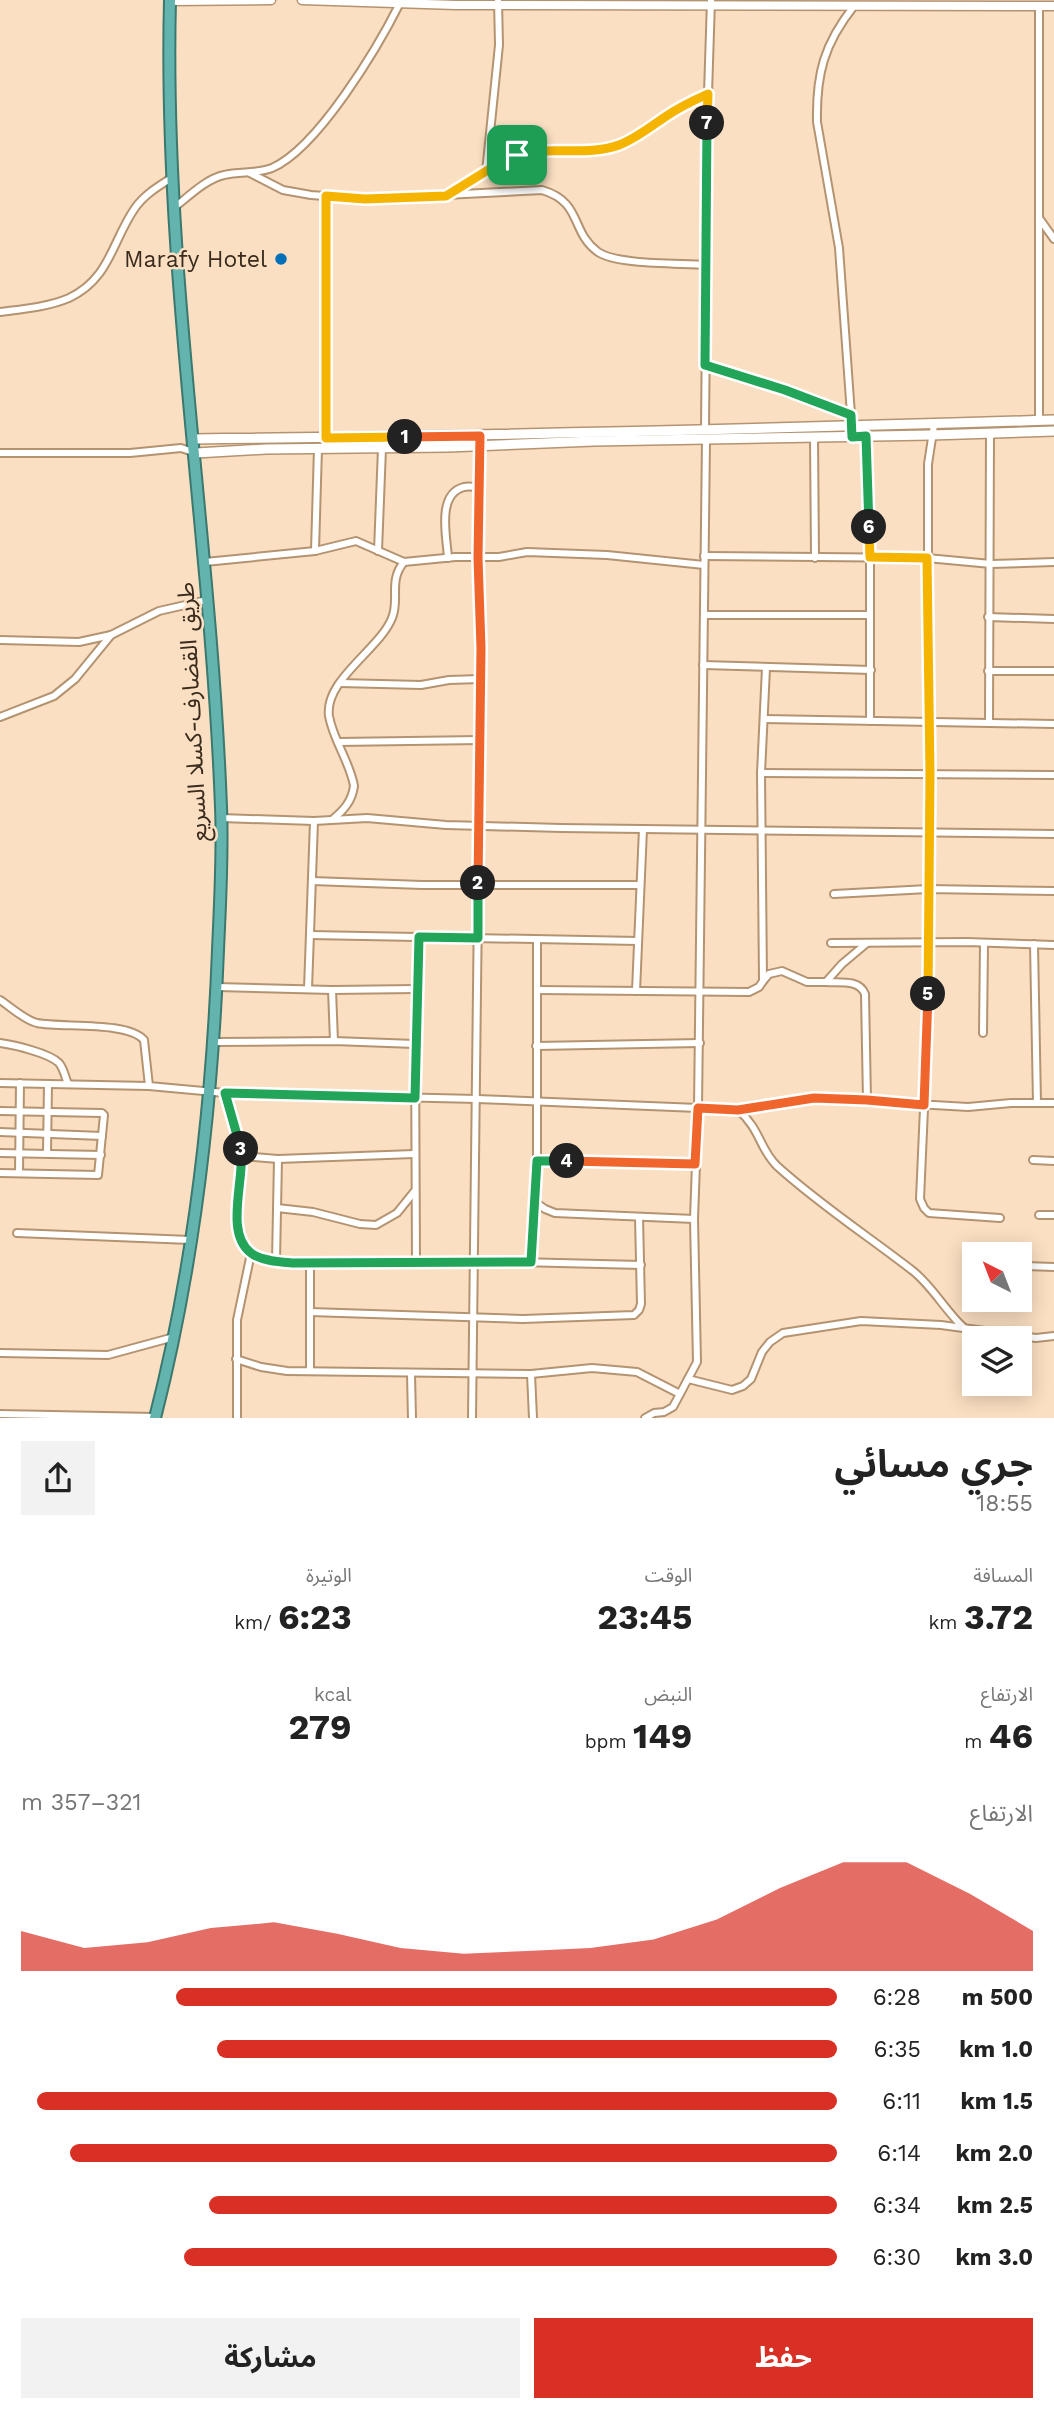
<!DOCTYPE html>
<html lang="ar">
<meta charset="utf-8">
<style>
:root{--surface:#fff;--page:#f2f2f2;--text:#222;--muted:#767676;--accent:#d93025}
body{margin:0;font-family:"Work Sans","Noto Sans Arabic",sans-serif;background:var(--page);color:var(--text);direction:rtl;height:100vh;display:flex;flex-direction:column;font-size:26px;white-space:nowrap}
*{box-sizing:border-box;margin:0}
p{font-size:23px;color:var(--muted)}
.icon{flex:none;width:38px;height:38px;fill:none;stroke:currentColor;stroke-width:2;stroke-linecap:round;stroke-linejoin:round}
.map{position:relative;height:1418px;overflow:hidden;direction:ltr}
.details{display:flex;flex-direction:column;background:var(--surface);flex:1}
.details>*{flex:none}
.needle{width:46px;rotate:318deg}
.fabs{position:absolute;left:962px;top:1242px;display:grid;gap:14px}
.fabs a{display:grid;place-items:center;width:70px;height:70px;border-radius:0px;background:var(--surface);box-shadow:0 4px 18px #0003;font-size:35px}
.pin{position:absolute;display:grid;place-items:center;width:60px;height:60px;color:#fff;margin:-30px;border-radius:14px;box-shadow:0 4px 10px #0006}
.km{position:absolute;width:35px;height:35px;margin:-18px;border-radius:50%;background:#222;color:#fff;font-size:19px;line-height:35px;text-align:center}
.round{display:grid;place-items:center;flex:none;width:74px;height:74px;border-radius:0px;background:var(--page)}
.summary{display:flex;align-items:center;justify-content:space-between;height:119px;padding:0 21px}
h1{font-size:38px;font-weight:700;line-height:52px}
.figures{display:grid;grid-template-columns:repeat(3,1fr);gap:10px;height:119px;padding:7px 21px}
.figures div{display:grid;align-content:center}
.figures b{font-size:35px;font-weight:700}
.figures small{font-size:19px;font-weight:400}
.figures p{font-size:19px}
.chart{height:196px;padding:14px 21px}
.chart p{display:flex;justify-content:space-between}
.chart svg{width:100%;height:126px;margin-top:7px;fill:var(--accent);opacity:.7}
.button{display:flex;gap:14px;margin-top:auto;padding:14px 21px}
.button a{flex:1;height:80px;border-radius:0px;background:var(--accent);color:#fff;font-size:28px;font-weight:700;line-height:80px;text-align:center}
.button a+a{background:var(--page);color:var(--text)}
ul{padding:0 21px;list-style:none;font-size:23px}
li{display:grid;grid-template-columns:112px 84px 1fr;align-items:center;height:52px}
li i{height:18px;border-radius:9px;background:var(--accent)}
.map>svg:first-child{display:block}
</style>
<div class="map">
<svg width="1054" height="1418" viewBox="0 0 1054 1418">
<rect width="100%" height="100%" fill="#fbdfc2"/>
<g fill="none" stroke-linecap="round" stroke-linejoin="round">
<defs>
<g id="minor">
<polyline points="486,172 499,45 498,0"/>
<path d="M250,173L283,190L311,195L365,199L542,190C583,202 570,232 598,252C617,265 680,263 705,265"/>
<polyline points="448,195 501,162 533,150 592,150 618,146 631,140 685,105 708,94"/>
<path d="M175,207C189,196 206,179 224,175C240,171 257,174 272,168C318,148 378,47 400,3"/>
<polyline points="1039,218 1054,239"/>
<path d="M0,312C23,309 48,307 69,298C110,279 112,241 135,208C145,194 159,186 173,177"/>
<polyline points="705,364 851,415"/>
<polyline points="1039,421 1039,6"/>
<polyline points="934,425 928,464 928,1018 920,1199 924,1208 929,1213 1000,1218"/>
<path d="M852,428L839,248L817,122C816,74 824,44 854,6"/>
<polyline points="705,431 708,94 711,0"/>
<polyline points="866,436 870,557 870,721"/>
<polyline points="814,437 815,558"/>
<polyline points="326,438 326,196"/>
<polyline points="0,453 130,453 181,448 193,452"/>
<polyline points="315,551 318,448"/>
<polyline points="378,551 382,448"/>
<polyline points="704,556 927,558 991,564 1054,562"/>
<path d="M448,558C447,538 436,494 464,487C469,486 476,487 481,488"/>
<polyline points="205,562 315,551 356,541 404,562 455,557 499,557 527,552 607,555 704,565"/>
<polyline points="704,615 870,615"/>
<polyline points="988,617 1054,619"/>
<polyline points="0,640 79,642 111,635 159,611 207,600"/>
<polyline points="703,665 871,670"/>
<polyline points="988,671 1054,671"/>
<polyline points="340,683 421,685 449,680 480,679"/>
<polyline points="0,717 54,696 75,679 111,635"/>
<polyline points="764,719 1054,724"/>
<polyline points="989,723 990,432"/>
<polyline points="338,742 480,740"/>
<polyline points="761,773 1054,775"/>
<polyline points="221,818 314,821 367,818 446,825 561,828 1054,834"/>
<path d="M333,819C344,810 352,801 354,786C350,762 333,740 329,716C324,680 380,649 392,618C400,599 388,581 404,562"/>
<polyline points="312,881 422,885 640,885"/>
<polyline points="834,894 928,889 1054,891"/>
<polyline points="310,935 638,941"/>
<polyline points="831,943 967,942 1054,945"/>
<polyline points="1034,944 1037,1103"/>
<polyline points="763,981 769,974 782,971 807,982 826,982 842,964 867,943"/>
<path d="M826,982C840,983 859,979 865,994L867,1100"/>
<polyline points="217,987 332,990 416,989"/>
<polyline points="308,989 314,821"/>
<polyline points="332,990 334,1041"/>
<polyline points="537,990 749,992 759,987 763,981 761,773 766,668"/>
<polyline points="636,991 643,829"/>
<path d="M0,1000C11,1007 24,1020 37,1023C62,1028 128,1021 144,1040L149,1086"/>
<polyline points="983,1033 984,943"/>
<polyline points="214,1042 334,1041 415,1044"/>
<path d="M0,1043C14,1045 49,1053 59,1063C64,1069 65,1077 68,1084"/>
<polyline points="536,1046 700,1043"/>
<polyline points="0,1083 149,1086 225,1093 477,1099 698,1108 706,440"/>
<polyline points="225,1093 242,1156 237,1232 248,1249 250,1258 237,1320 237,1418"/>
<path d="M738,1110C760,1128 760,1150 777,1166C820,1205 868,1236 913,1271C932,1286 945,1310 963,1327"/>
<polyline points="0,1111 102,1113 104,1115 98,1175 0,1173"/>
<polyline points="0,1132 102,1136"/>
<polyline points="0,1153 101,1155"/>
<polyline points="47,1153 48,1084"/>
<polyline points="242,1156 278,1159 414,1154"/>
<polyline points="1033,1160 1054,1161"/>
<polyline points="537,1161 695,1164"/>
<polyline points="19,1173 20,1083"/>
<polyline points="535,1202 545,1209 555,1213 694,1219"/>
<polyline points="277,1208 313,1212 360,1224 376,1225 397,1213 414,1192"/>
<polyline points="1039,1215 1054,1215"/>
<polyline points="17,1233 190,1240"/>
<polyline points="249,1253 276,1261 293,1263 475,1261 641,1265"/>
<polyline points="276,1261 278,1159"/>
<polyline points="531,1262 537,1161 537,940"/>
<polyline points="310,1263 310,1370"/>
<polyline points="416,1263 415,1044 419,937"/>
<polyline points="1025,1266 1054,1267"/>
<polyline points="310,1312 523,1319 634,1315 639,1310 641,1304 639,1217"/>
<polyline points="0,1353 108,1355 174,1337"/>
<polyline points="236,1359 261,1367 287,1371 531,1374 592,1368 637,1372 680,1394"/>
<polyline points="411,1374 412,1418"/>
<polyline points="531,1374 533,1418"/>
<polyline points="688,1379 732,1390 743,1386 751,1379 762,1352 770,1342 783,1333 861,1321 941,1325 1036,1338 1054,1336"/>
<polyline points="0,1414 155,1417"/>
<polyline points="472,1418 481,648 478,558 480,444"/>
<polyline points="645,1418 654,1413 664,1412 673,1407 697,1362 694,1219 698,1108 738,1110 814,1098 968,1107 1011,1103 1054,1103"/>
</g>
<g id="tertiary">
<polyline points="302,0 456,5 1054,6"/>
<polyline points="170,1 271,0"/>
</g>
<g id="secondary">
<path d="M194,439C481,436 767,429 1054,420"/>
<polyline points="196,453 266,449 448,447 594,441 931,435 1054,431"/>
</g>
<path id="trunk" d="M155,1418C194,1266 212,1107 218,950C220,903 223,855 221,807C211,538 163,269 170,0"/>
</defs>
<use href="#minor" stroke="#b49370" stroke-width="10"/>
<use href="#tertiary" stroke="#b49370" stroke-width="11"/>
<use href="#secondary" stroke="#b49370" stroke-width="12"/>
<use href="#trunk" stroke="#3b786e" stroke-width="14"/>
<use href="#minor" stroke="#fff" stroke-width="6"/>
<use href="#tertiary" stroke="#fff" stroke-width="8"/>
<use href="#secondary" stroke="#fff" stroke-width="9"/>
<use href="#trunk" stroke="#63b4ae" stroke-width="10"/>
</g>
<g fill="none" stroke-linecap="round" stroke-linejoin="round">
<defs>
<polyline id="split-1" points="405,437 326,438 326,196 365,199 446,196 501,162 517,155"/>
<polyline id="split-2" points="405,437 480,436 478,558 481,648 478,883"/>
<polyline id="split-3" points="241,1149 225,1093 415,1098 419,937 478,938 478,883"/>
<path id="split-4" d="M241,1149C245,1179 224,1233 251,1253C261,1261 281,1262 293,1263L531,1262L537,1161H567"/>
<polyline id="split-5" points="567,1161 695,1164 698,1108 738,1110 814,1098 867,1100 924,1105 928,994"/>
<polyline id="split-6" points="869,527 870,557 927,558 930,774 928,994"/>
<polyline id="split-7" points="707,123 705,365 785,390 851,415 852,437 866,436 869,527"/>
<path id="split-8" d="M517,155C550,145 586,157 619,145C635,139 650,127 665,117C678,108 692,101 708,94L707,123"/>
</defs>
<use href="#split-1" stroke="#fff" stroke-width="14"/>
<use href="#split-2" stroke="#fff" stroke-width="14"/>
<use href="#split-3" stroke="#fff" stroke-width="14"/>
<use href="#split-4" stroke="#fff" stroke-width="14"/>
<use href="#split-5" stroke="#fff" stroke-width="14"/>
<use href="#split-6" stroke="#fff" stroke-width="14"/>
<use href="#split-7" stroke="#fff" stroke-width="14"/>
<use href="#split-8" stroke="#fff" stroke-width="14"/>
<use href="#split-1" stroke="#f5b400" stroke-width="9"/>
<use href="#split-2" stroke="#f0652b" stroke-width="9"/>
<use href="#split-3" stroke="#22a559" stroke-width="9"/>
<use href="#split-4" stroke="#22a559" stroke-width="9"/>
<use href="#split-5" stroke="#f0652b" stroke-width="9"/>
<use href="#split-6" stroke="#f5b400" stroke-width="9"/>
<use href="#split-7" stroke="#22a559" stroke-width="9"/>
<use href="#split-8" stroke="#f5b400" stroke-width="9"/>
</g>
<circle fill="#006fba" stroke="#fbdfc2" stroke-width="2.5" cx="281" cy="259" r="7"/>
<g text-anchor="middle" stroke-width="5" stroke-linejoin="round" paint-order="stroke">
<g font-size="23" fill="#392b1d" stroke="#fbdfc2" text-anchor="end">
<text x="267" y="267">Marafy Hotel</text>
</g>
<g font-size="23" fill="#392b1d" stroke="#fbdfc2">
<text transform="translate(192 712) rotate(-93)" y="8">طريق القضارف-كسلا السريع</text>
</g>
</g>
</svg>
<div class="fabs">
<a><svg class="needle" viewBox="-14 -14 28 28"><path d="M0-13l5 13h-10z" fill="#e53935"/><path d="M0 13l5-13h-10z" fill="#767676"/></svg></a>
<a><svg class="icon" aria-label="layers" viewBox="0 0 24 24"><path d="M12 4l9 5-9 5-9-5zM3 14l9 5 9-5"/></svg></a>
</div>
<div class="pin" style="left:517px;top:155px;background:#1e9e55"><svg class="icon" aria-label="arrive" viewBox="0 0 24 24"><path d="M6 21V4h12l-3 4 3 4H6"/></svg></div>
<b class="km" style="left:405px;top:437px">1</b>
<b class="km" style="left:478px;top:883px">2</b>
<b class="km" style="left:241px;top:1149px">3</b>
<b class="km" style="left:567px;top:1161px">4</b>
<b class="km" style="left:928px;top:994px">5</b>
<b class="km" style="left:869px;top:527px">6</b>
<b class="km" style="left:707px;top:123px">7</b>
</div>
<section class="details">
<div class="summary"><div><h1>جري مسائي</h1><p>18:55</p></div><a class="round"><svg class="icon" aria-label="share" viewBox="0 0 24 24"><path d="M12 15V3M7 8l5-5 5 5M5 13v7h14v-7"/></svg></a></div>
<div class="figures">
<div><p>المسافة</p><b>3.72<small> km</small></b></div>
<div><p>الوقت</p><b>23:45</b></div>
<div><p>الوتيرة</p><b>6:23<small> /km</small></b></div>
</div>
<div class="figures">
<div><p>الارتفاع</p><b>46<small> m</small></b></div>
<div><p>النبض</p><b>149<small> bpm</small></b></div>
<div><p>kcal</p><b>279</b></div>
</div>
<div class="chart"><p><span>الارتفاع</span>321–357 m</p>
<svg viewBox="0 0 160 44" preserveAspectRatio="none"><path d="M0 44V30L10 36L20 34L30 29L40 27L50 31L60 36L70 38L80 37L90 36L100 33L110 26L120 15L130 6L140 6L150 17L160 30V44z"/></svg>
</div>
<ul>
<li><b>500 m</b>6:28<i style="width:81%"></i></li>
<li><b>1.0 km</b>6:35<i style="width:76%"></i></li>
<li><b>1.5 km</b>6:11<i style="width:98%"></i></li>
<li><b>2.0 km</b>6:14<i style="width:94%"></i></li>
<li><b>2.5 km</b>6:34<i style="width:77%"></i></li>
<li><b>3.0 km</b>6:30<i style="width:80%"></i></li>
</ul>
<div class="button"><a>حفظ</a><a>مشاركة</a></div>
</section>
